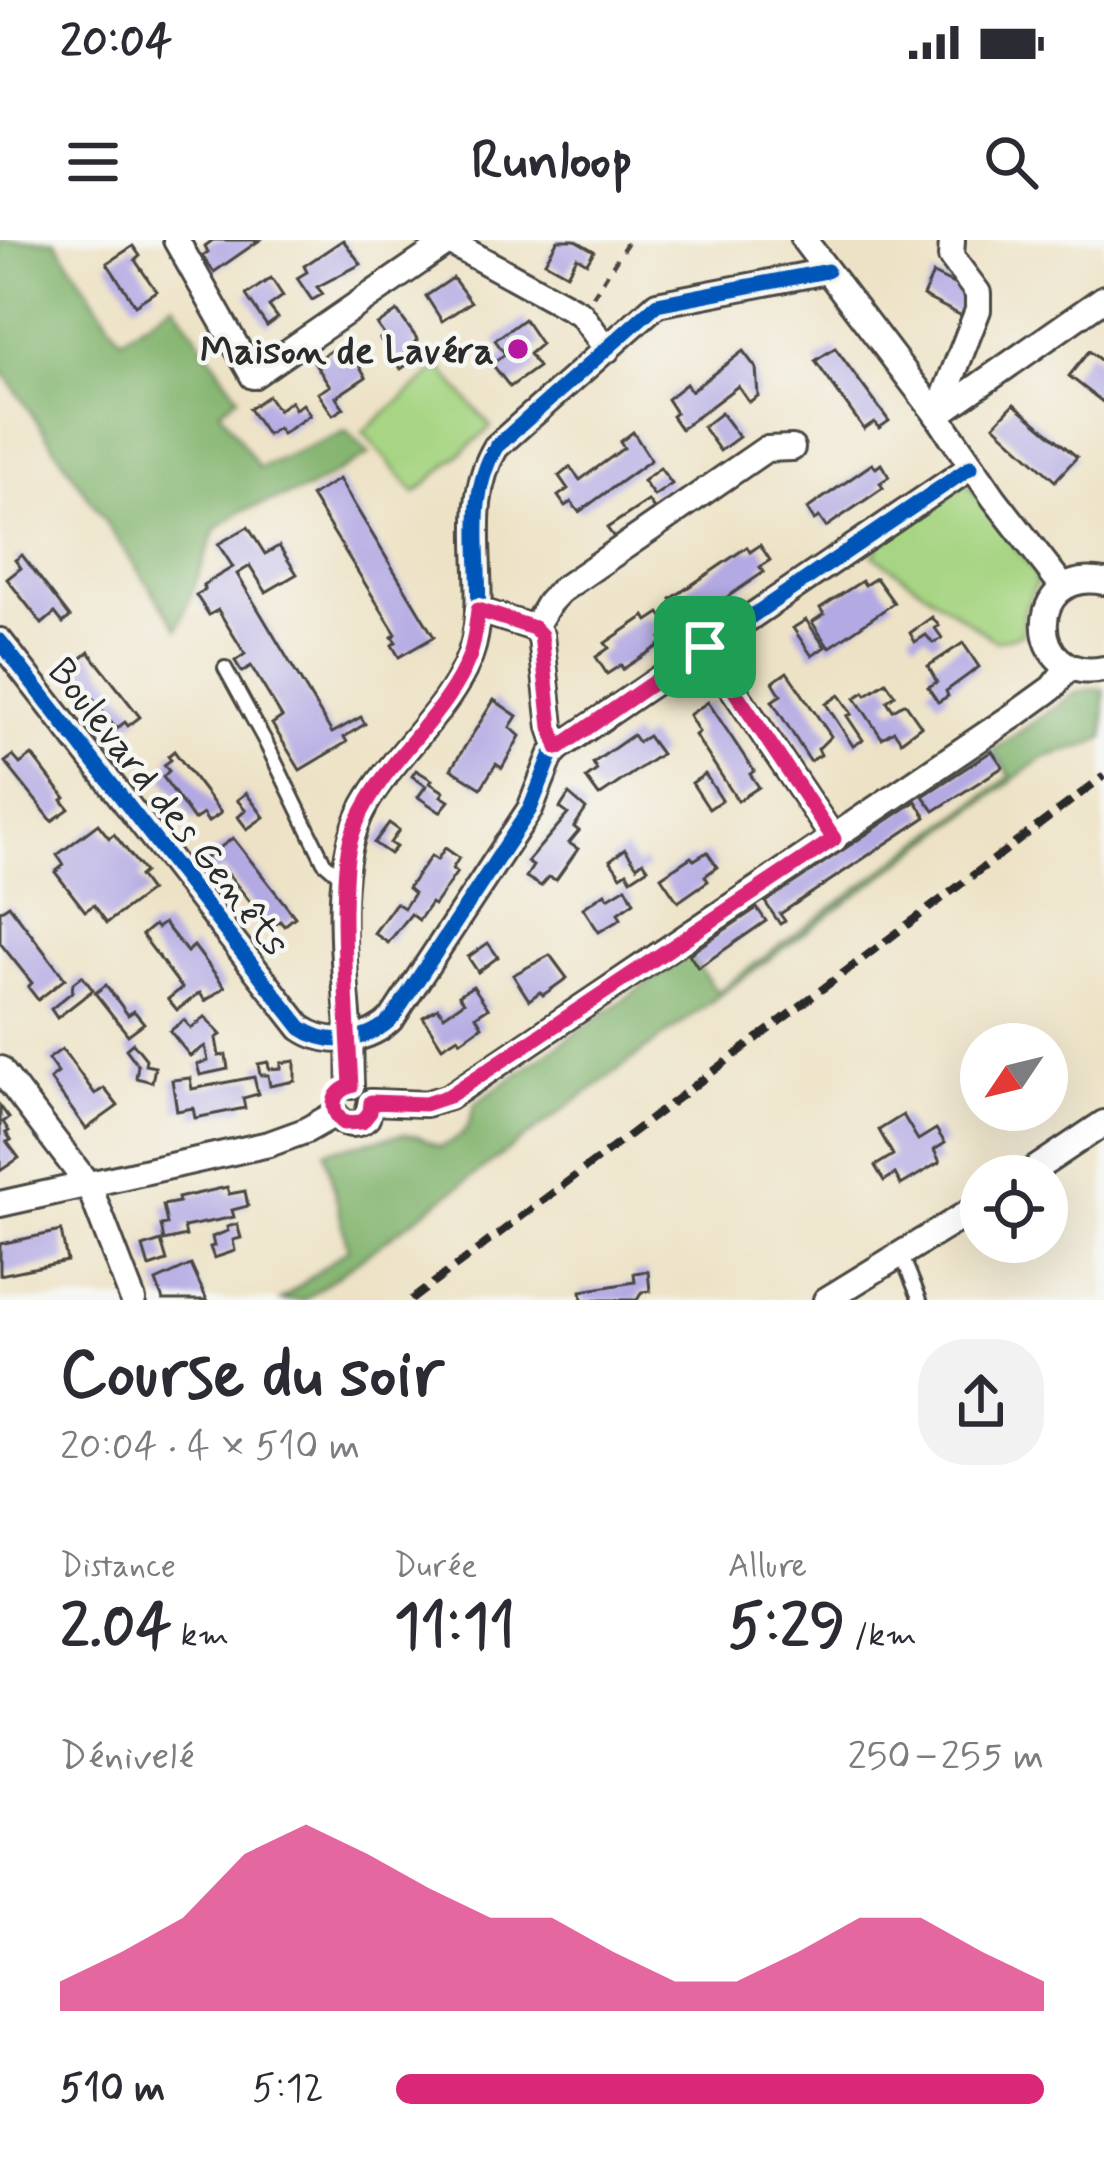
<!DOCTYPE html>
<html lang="fr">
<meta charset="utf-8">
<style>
:root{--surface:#fff;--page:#f2f2f3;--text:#2b2b33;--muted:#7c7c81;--accent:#db2777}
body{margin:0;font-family:Mynerve,sans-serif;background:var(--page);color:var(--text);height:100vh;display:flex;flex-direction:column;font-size:45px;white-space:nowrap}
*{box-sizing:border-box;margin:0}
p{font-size:39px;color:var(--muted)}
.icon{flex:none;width:66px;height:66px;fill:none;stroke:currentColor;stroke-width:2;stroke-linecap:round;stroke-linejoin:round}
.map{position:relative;height:1060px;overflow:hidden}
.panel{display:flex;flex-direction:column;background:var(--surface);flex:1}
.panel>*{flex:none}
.needle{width:78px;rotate:235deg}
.buttons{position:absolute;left:960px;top:783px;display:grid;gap:24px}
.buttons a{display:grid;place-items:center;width:108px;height:108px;border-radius:50%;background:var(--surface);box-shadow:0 12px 48px #0002;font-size:60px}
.pin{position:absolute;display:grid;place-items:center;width:102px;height:102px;color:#fff;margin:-51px;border-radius:24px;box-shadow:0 6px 18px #0006}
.round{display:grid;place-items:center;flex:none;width:126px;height:126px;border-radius:48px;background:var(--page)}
.head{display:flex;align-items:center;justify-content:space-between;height:204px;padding:0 60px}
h1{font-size:66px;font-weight:700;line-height:90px}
.figures{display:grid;grid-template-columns:repeat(3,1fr);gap:18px;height:204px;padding:12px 60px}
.figures div{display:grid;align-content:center}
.figures b{font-size:60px;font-weight:700}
.figures small{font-size:33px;font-weight:400}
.figures p{font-size:33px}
.chart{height:336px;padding:24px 60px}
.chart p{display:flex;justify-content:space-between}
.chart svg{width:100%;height:216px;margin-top:12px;fill:var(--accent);opacity:.7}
ul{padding:0 60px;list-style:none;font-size:39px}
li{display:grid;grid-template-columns:192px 144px 1fr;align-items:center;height:90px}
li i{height:30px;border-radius:15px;background:var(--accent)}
.status{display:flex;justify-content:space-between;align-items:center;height:84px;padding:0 60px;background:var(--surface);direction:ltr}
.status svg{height:33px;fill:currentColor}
header{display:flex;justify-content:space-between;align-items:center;height:156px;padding:0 60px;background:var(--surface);font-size:54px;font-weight:700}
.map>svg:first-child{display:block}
</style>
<div class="status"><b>20:04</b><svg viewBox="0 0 49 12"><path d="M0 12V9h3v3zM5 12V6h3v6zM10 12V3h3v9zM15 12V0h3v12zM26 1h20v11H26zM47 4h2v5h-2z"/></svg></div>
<header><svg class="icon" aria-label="menu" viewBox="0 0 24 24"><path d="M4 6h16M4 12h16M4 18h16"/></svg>Runloop<svg class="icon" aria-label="search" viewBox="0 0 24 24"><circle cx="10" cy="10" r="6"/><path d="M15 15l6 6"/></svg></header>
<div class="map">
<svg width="1104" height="1060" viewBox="0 0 1104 1060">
<rect width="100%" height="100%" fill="#f6f6f2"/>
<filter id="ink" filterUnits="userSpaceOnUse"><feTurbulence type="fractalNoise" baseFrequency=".00833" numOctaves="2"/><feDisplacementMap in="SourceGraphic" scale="24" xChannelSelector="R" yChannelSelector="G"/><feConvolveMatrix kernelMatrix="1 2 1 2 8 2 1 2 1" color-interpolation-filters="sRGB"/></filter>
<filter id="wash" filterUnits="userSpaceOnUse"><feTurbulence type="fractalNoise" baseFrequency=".004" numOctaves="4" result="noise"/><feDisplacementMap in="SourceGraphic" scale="48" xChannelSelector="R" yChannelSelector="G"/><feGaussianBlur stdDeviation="2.7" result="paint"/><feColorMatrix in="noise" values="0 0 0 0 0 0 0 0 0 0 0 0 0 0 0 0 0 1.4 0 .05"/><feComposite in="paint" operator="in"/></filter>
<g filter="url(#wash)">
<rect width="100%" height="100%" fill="#ede2c5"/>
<g fill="#a7d583" stroke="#698057" stroke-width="3">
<polygon points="440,127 491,187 415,253 363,192"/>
<polygon points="966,242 1036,335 1036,344 1023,373 1022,394 996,401 872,314 879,309 875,303"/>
</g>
<g fill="#85b671" stroke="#58704e" stroke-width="3">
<polygon points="0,0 55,0 121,99 174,63 238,156 220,170 259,228 346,191 370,214 308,249 241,271 216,289 178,389 0,127"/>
<path d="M1091,449L1104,450V497C1085,509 1064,510 1043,518L304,1060H281L348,1009L325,911L404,894L418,896L439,907C465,898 469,889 475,864L689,714L717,752L1011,536L992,511L1076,453Z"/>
</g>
<g id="blocks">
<g fill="#b3a9e3">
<polygon points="213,0 260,0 214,32 202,16 208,12 205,6"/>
<polygon points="343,0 361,24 317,47 323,54 312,60 297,38 307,32 304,26"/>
<polygon points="558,0 575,0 594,11 587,23 577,17 567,34 545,22"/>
<polygon points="133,6 140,16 135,20 156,51 135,65 107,23"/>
<polygon points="933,34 976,55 966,78 923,56"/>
<polygon points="271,38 283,56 269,66 278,78 267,86 246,55"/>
<polygon points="453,38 471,62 442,81 426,56"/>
<polygon points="397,71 418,100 413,104 421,115 401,129 380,99 385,96 377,85"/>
<polygon points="524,79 541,104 529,114 538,127 510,147 492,124 505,114 495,100"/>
<polygon points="336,107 348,123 355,118 366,137 336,157 344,168 333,175 318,153 330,146 314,122"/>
<polygon points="835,108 889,181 879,188 874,182 864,189 815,121"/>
<polygon points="743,111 756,128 758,156 749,162 738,146 681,189 672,176 676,173 667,159 686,144 691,151"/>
<polygon points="1089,111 1104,123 1104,163 1069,136"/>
<polygon points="268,156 278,170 291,161 295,169 303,164 310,175 282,194 278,188 267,195 249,169"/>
<polygon points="1014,164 1077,217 1055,241 994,185"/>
<polygon points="721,173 739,197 720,211 703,187"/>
<polygon points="633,192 651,220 579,272 571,262 565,266 558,256 568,249 559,236 570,227 580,240 624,208 620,202"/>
<polygon points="872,224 876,228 881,224 889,237 880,243 883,248 826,287 819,277 814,280 807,269"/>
<polygon points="660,228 672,244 654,256 643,241"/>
<polygon points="339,239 434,397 399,417 392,405 396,402 392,397 396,394 311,256"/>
<polygon points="648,261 654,269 637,281 639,284 616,300 607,288"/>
<polygon points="248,287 265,314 279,306 297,334 266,352 250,326 237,334 332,493 361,477 365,484 344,497 347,502 300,530 272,484 282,477 251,426 242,432 235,421 245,414 218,370 209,375 196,355 205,350 203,345 233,327 218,304"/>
<polygon points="760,305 770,320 760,327 764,332 692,381 689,376 684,380 671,359 747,307 750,312"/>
<polygon points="22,315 70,377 63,383 55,373 42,384 7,339 21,328 15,320"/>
<polygon points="876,338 894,363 829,408 812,382 824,374 820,368 862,341 865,345"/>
<polygon points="660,373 672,390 661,398 663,403 623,429 621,425 607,434 596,417 609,408 605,403 645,376 648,381"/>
<polygon points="932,377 939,386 935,388 942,398 933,403 926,395 915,402 910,393"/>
<polygon points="806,380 825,407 812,416 793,388"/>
<polygon points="963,403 979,427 946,451 948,456 938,462 928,447 937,442 928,426"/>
<polygon points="89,412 140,477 128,486 125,482 116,489 72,432 80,426 77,422"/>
<polygon points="787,432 831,496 818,509 821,515 810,521 772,461 781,455 773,442"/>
<polygon points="886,442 895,455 887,461 893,470 905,463 921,486 901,501 894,491 882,498 855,458 864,452 866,455"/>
<polygon points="839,455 852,474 847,476 863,500 853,506 826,464"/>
<polygon points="494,460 517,476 510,487 520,496 502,528 496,524 481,548 451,529"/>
<polygon points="708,462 754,531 750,534 759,547 738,561 695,495 699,492 689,475"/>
<polygon points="633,495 638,502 648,496 661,514 599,556 586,538 597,530 593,523"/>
<polygon points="174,511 221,573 208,582 203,574 194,580 163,537 169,531 164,525 171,520 168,516"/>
<polygon points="992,511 1003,527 934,571 923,556"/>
<polygon points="32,515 65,558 62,560 69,569 52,581 5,522 13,516 20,524"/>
<polygon points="416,530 432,540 430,543 444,552 441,556 449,561 440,572 418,557 426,546 412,536"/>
<polygon points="705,534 722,560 709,569 692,543"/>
<polygon points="246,553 264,577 247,589 238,577 246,570 237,560"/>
<polygon points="569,554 586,569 574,587 579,591 569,603 578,609 556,640 549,637 541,646 526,637 533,626 527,622 568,574 560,568"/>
<polygon points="916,561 926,577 780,674 785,681 780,684 765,662"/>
<polygon points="389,583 399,590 390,603 396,607 390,614 374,603"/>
<polygon points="98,584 109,598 114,594 144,632 139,636 150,651 107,683 94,665 85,671 55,632 64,625 57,615"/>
<polygon points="233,598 295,677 284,686 280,681 271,688 224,629 216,635 203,620"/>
<polygon points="445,608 459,618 452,629 457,632 434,665 431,663 419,680 411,674 388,703 374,693 396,663 404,668 414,653 408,648 431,616 437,620"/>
<polygon points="625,609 637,626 643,621 648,628 631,639 627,632 621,636 610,620"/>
<polygon points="707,612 717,627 705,636 708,641 678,662 661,637 691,617 694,620"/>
<polygon points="626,647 634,662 618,673 621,679 599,692 583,668 605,653 608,658"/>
<polygon points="9,665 65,739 38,760 28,747 32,743 0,703 0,671"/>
<polygon points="757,668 766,681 698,728 689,714"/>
<polygon points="164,683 187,712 194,706 225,747 205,761 200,753 177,770 168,759 182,748 142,695 154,685 157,688"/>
<polygon points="488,703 498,717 478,732 468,717"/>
<polygon points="550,715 567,738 543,755 540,752 529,760 513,735"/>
<polygon points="82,736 93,750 57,778 51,769 72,752 73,743"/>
<polygon points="106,745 128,775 134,771 144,783 128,795 95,753"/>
<polygon points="473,746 488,768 476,776 482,786 461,801 458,797 442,807 423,777 438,768 444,776 464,762 459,755"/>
<polygon points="205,777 221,795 216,798 219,816 226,815 228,829 200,835 197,824 208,821 205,806 190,816 170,791 184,780 191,788"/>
<polygon points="133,803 146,819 145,825 155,827 152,842 136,838 138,825 126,809"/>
<polygon points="62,809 95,854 104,848 118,866 86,889 50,839 58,833 48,819"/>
<polygon points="295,821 295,841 270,846 268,835 260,835 258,824 268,822 269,829 281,828 281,823"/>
<polygon points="254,837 258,854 243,858 245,868 195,878 193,868 177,871 172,840 190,838 192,849"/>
<polygon points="0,866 9,878 3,882 9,891 6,893 11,900 7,902 19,918 0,931"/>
<polygon points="903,875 918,900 936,889 945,903 934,910 940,922 901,945 895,934 884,941 875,926 893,915 879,890"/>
<polygon points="227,947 229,954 245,951 248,966 232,970 234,977 184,987 186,996 164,1001 161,985 167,984 163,965 179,962 178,958"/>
<polygon points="237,984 241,998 233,1000 235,1011 214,1018 210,1007 214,1006 212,997 228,991 227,987"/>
<polygon points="61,991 67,1021 0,1035 0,1004"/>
<polygon points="161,1001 167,1021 149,1027 143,1007"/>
<polygon points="191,1025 207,1060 163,1060 156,1041"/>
<polygon points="648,1031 650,1051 642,1052 637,1060 582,1060 581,1051 635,1042 634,1033"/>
</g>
</g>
</g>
<g filter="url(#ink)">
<use href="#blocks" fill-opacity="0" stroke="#484642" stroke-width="3"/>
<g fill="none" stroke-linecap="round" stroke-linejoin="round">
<defs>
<g id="lane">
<polyline points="225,428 265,501 324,622 338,634 344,636"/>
<polyline points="902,1016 920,1060"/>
</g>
<g id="street">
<polyline points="176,0 253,136 448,2"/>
<polyline points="446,0 581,74 607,110"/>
<polyline points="804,0 937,175 994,258 1063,347"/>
<polyline points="937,175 1104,58"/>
<polyline points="937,175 978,70 978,53 951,17 952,0"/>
<path d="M1104,342C1024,326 1026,445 1104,429"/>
<polyline points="478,370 534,388 541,396 551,487 558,508"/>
<polyline points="534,388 549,363 560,351 766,209 792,208"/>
<path d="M0,401L301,788C330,808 370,801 393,777L530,569L551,516L558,508L971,227"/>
<polyline points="705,407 834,599"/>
<polyline points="0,829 89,946 133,1060"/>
<path d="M351,846C350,831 351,816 350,800C345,731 330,627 365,565C395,512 457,465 473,406C490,341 459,268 496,207L657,64L827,31"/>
<polyline points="371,862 425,864 449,857 1016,474 1052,448 1069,426"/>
<path d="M335,874C344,886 356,887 367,878L371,862"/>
<polyline points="1025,936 1104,883"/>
<polyline points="0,964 269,904 305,891 335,874"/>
<polyline points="826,1060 981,965"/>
</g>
</defs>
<use href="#lane" stroke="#484642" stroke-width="18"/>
<use href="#street" stroke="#484642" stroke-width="30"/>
<polyline stroke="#484642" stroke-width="4.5" stroke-dasharray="9 9" stroke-linecap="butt" points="593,56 629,0"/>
<use href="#lane" stroke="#fff" stroke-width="12"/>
<use href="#street" stroke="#fff" stroke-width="24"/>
<polyline stroke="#2b2b2b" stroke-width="8" stroke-dasharray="18 9" stroke-linecap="butt" points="411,1060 1104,536"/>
<defs>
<g id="cycleway">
<path d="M0,401L301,788C330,808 370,801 393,777L530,569L551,516L558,508L971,227"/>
<path d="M351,846C350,831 351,816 350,800C345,731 330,627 365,565C395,512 457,465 473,406C490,341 459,268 496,207L657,64L827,31"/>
</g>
</defs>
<use href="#cycleway" stroke="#f6f6f2" stroke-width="22"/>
<use href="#cycleway" stroke="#0057b8" stroke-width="15"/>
</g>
</g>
<g fill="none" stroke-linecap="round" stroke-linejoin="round" filter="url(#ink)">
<defs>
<path id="route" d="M478,370L534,388L541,395L551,487L558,508L705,407L834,599L449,856L425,864L371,862L370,872L362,882L344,883C328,870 332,851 351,846C348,788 344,731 344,672C345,641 344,610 357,582C384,520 446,478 470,415C475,400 476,385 478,370Z"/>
</defs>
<use href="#route" stroke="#fff" stroke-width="24"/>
<use href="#route" stroke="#db2777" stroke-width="15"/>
</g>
<circle fill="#b5179e" stroke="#f6f6f2" stroke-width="4.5" cx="518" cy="109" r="12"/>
<g text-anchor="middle" stroke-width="9" stroke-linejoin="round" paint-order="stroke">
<g font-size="39" font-weight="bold" fill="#2b2b2b" stroke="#f6f6f2" text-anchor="end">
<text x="494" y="123">Maison de Lavéra</text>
</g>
<g font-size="39" fill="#2b2b2b" stroke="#f6f6f2">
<text transform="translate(170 566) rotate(52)" y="14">Boulevard des Genêts</text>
</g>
</g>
</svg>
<div class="buttons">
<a><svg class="needle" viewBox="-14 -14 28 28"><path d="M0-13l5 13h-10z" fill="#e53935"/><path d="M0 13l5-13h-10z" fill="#7c7c81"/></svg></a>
<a><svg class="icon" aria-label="locate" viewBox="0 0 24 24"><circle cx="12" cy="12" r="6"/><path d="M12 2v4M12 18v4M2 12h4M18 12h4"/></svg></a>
</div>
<div class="pin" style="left:705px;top:407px;background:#1e9e55"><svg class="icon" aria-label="arrive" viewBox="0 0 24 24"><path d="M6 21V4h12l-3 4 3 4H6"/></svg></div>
</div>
<section class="panel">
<div class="head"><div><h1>Course du soir</h1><p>20:04 · 4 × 510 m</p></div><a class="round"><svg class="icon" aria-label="share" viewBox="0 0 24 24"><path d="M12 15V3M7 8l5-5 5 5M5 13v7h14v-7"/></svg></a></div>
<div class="figures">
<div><p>Distance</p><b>2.04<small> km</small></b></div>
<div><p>Durée</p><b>11:11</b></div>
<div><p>Allure</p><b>5:29<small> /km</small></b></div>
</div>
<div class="chart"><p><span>Dénivelé</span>250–255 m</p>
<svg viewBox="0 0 160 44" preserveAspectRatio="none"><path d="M0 44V38L10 32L20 25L30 12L40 6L50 12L60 19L70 25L80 25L90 32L100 38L110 38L120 32L130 25L140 25L150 32L160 38V44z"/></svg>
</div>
<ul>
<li><b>510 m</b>5:12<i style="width:100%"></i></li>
</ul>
</section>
